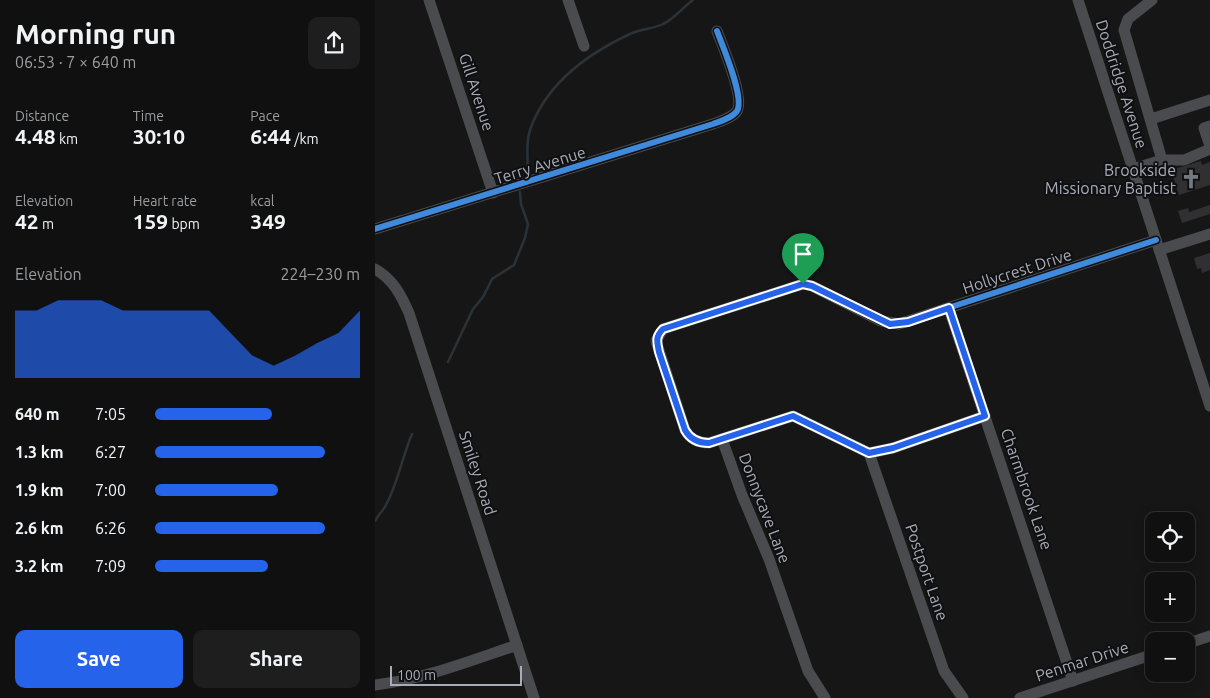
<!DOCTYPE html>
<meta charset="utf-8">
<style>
:root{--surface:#101010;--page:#1e1e1e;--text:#f1f3f6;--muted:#9c9d9f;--line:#303030;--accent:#2563eb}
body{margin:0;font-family:Ubuntu,sans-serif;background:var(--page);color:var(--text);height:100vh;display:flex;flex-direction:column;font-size:19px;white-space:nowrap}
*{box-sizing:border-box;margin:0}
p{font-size:16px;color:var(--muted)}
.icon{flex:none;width:28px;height:28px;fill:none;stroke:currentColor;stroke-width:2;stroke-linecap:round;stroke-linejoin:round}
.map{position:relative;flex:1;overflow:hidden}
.side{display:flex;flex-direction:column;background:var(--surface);width:375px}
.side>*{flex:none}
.fabs{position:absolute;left:770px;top:512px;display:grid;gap:10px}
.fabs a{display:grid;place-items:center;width:50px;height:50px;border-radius:10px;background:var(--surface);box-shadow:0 2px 12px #0003,0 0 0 1px var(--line);font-size:25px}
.scale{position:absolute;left:15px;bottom:12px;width:132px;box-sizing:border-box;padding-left:5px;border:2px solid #a7acb7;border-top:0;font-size:14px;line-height:18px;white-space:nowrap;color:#a7acb7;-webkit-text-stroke:4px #101012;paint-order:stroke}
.pin{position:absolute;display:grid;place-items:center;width:42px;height:42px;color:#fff;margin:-51px -21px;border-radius:50% 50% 50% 0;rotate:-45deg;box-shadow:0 0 5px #0007}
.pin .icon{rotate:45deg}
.round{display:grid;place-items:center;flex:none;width:52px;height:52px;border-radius:10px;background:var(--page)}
.headline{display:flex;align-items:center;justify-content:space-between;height:85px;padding:0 15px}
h1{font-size:28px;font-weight:600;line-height:38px}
.stats{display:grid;grid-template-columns:repeat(3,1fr);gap:8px;height:85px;padding:5px 15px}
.stats div{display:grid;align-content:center}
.stats b{font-size:21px;font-weight:600}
.stats small{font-size:14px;font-weight:400}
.stats p{font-size:14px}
.chart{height:140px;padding:10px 15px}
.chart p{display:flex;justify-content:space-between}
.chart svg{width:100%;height:90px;margin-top:5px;fill:var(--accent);opacity:.7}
.button{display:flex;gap:10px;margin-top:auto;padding:10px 15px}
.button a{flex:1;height:58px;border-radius:10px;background:var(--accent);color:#fff;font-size:20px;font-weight:600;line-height:58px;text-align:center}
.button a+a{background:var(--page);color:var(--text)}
ul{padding:0 15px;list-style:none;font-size:16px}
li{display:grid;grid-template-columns:80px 60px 1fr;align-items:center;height:38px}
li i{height:12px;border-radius:6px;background:var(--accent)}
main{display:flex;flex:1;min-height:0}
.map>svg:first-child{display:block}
</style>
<main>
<section class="side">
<div class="headline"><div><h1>Morning run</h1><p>06:53 · 7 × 640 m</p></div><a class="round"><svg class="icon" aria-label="share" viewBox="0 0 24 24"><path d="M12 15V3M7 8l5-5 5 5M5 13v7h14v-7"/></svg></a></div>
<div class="stats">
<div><p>Distance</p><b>4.48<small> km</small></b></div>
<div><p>Time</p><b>30:10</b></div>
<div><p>Pace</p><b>6:44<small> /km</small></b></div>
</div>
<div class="stats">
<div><p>Elevation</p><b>42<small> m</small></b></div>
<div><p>Heart rate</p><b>159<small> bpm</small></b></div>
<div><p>kcal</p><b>349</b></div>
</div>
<div class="chart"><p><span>Elevation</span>224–230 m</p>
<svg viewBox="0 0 160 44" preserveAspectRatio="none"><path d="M0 44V11L10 11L20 6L30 6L40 6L50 11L60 11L70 11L80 11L90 11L100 22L110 33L120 38L130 33L140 27L150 22L160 11V44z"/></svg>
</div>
<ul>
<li><b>640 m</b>7:05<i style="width:57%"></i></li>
<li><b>1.3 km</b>6:27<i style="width:83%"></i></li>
<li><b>1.9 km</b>7:00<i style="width:60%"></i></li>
<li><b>2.6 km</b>6:26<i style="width:83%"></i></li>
<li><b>3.2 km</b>7:09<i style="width:55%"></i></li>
</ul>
<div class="button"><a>Save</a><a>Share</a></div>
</section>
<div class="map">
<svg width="835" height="698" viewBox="0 0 835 698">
<rect width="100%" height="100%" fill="#161616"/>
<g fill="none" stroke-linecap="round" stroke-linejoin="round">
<g stroke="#2b3339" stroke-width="2.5">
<path d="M152,172C154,158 150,145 155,130C171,84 212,54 255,34C265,29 278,29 288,24C299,19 308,7 318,0"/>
<polyline points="73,362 98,309 108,297 117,279 139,265 150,238 153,224 146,204 145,192"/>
<path d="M0,521C3,515 8,511 11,505C23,483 27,457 37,434"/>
</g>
</g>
<g fill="#303032">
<polygon points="826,161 827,165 835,162 835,185 804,195 796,170"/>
<polygon points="835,205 835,214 807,223 803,211 813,208 814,212"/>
<polygon points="835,253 835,270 827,273 826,268 822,269 819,258"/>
</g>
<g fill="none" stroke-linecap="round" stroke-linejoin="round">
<g stroke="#4a4b4f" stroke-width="11">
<polyline points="54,0 118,193"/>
<polyline points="193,0 209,46"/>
<polyline points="703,0 835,406"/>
<polyline points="776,119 835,100"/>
<polyline points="835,126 829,128 835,146"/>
<polyline points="787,160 809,160 835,149"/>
<polyline points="758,169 787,160 749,30 753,19 777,0"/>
<path d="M0,229L338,124C346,121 357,118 362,111C370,98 348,47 342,31"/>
<polyline points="784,250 835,234"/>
<path d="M0,269C18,279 26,295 34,313L159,698"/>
<polyline points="574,309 698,681"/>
<path d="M610,416L518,448L494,453L418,416L334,443C323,443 315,439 310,430L281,341L288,329L428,284L437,286L506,321L524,324L781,240"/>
<polyline points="347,439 367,495 394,559 433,671 450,698"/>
<polyline points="494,453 569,671 588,698"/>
<polyline points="811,644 835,636"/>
<path d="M0,685C49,679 95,661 142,645"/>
<polyline points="645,698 779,654"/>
</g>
<defs>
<g id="cycleway">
<path d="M0,229L338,124C346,121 357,118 362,111C370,98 348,47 342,31"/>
<path d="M610,416L518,448L494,453L418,416L334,443C323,443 315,439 310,430L281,341L288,329L428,284L437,286L506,321L524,324L781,240"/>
</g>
</defs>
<use href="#cycleway" stroke="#101012" stroke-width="9"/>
<use href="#cycleway" stroke="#408adc" stroke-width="6"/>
</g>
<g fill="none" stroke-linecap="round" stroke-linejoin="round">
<defs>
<path id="route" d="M428,284L437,286L515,324L533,322L574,308L610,416L518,448L494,453L418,416L334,443C323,443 315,439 310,430L284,352C282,342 280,337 288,329Z"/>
</defs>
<use href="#route" stroke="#fff" stroke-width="10"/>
<use href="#route" stroke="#2563eb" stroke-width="6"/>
</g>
<defs>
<symbol id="church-bare" viewBox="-9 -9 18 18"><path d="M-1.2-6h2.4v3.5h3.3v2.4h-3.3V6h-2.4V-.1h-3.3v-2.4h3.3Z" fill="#74787f" stroke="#101012" stroke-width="2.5" paint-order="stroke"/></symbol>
</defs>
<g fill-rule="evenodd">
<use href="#church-bare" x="802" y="165" width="28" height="28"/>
</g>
<g text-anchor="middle" stroke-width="4" stroke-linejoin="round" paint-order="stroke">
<g font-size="16" fill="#a7acb7" stroke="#101012">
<text transform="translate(747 84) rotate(72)" y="6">Doddridge Avenue</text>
<text transform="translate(102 92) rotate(72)" y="6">Gill Avenue</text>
<text transform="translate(165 165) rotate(-17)" y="6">Terry Avenue</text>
<text transform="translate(642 271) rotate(-18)" y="6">Hollycrest Drive</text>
<text transform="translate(103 473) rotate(72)" y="6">Smiley Road</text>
<text transform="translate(652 489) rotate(71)" y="6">Charmbrook Lane</text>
<text transform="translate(390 508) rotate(69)" y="6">Donnycave Lane</text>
<text transform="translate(552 572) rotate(71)" y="6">Postport Lane</text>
<text transform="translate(707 661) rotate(-18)" y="6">Penmar Drive</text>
</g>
<g font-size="16" fill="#a7acb7" stroke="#101012" text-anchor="end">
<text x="801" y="176">Brookside<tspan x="801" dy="18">Missionary Baptist</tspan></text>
</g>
</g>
</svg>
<div class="fabs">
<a><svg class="icon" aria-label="locate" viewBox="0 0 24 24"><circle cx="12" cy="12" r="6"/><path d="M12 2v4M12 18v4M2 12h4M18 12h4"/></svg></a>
<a>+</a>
<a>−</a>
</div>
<div class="scale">100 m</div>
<div class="pin" style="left:428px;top:284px;background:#1e9e55"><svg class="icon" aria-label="arrive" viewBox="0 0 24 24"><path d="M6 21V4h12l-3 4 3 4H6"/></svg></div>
</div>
</main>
